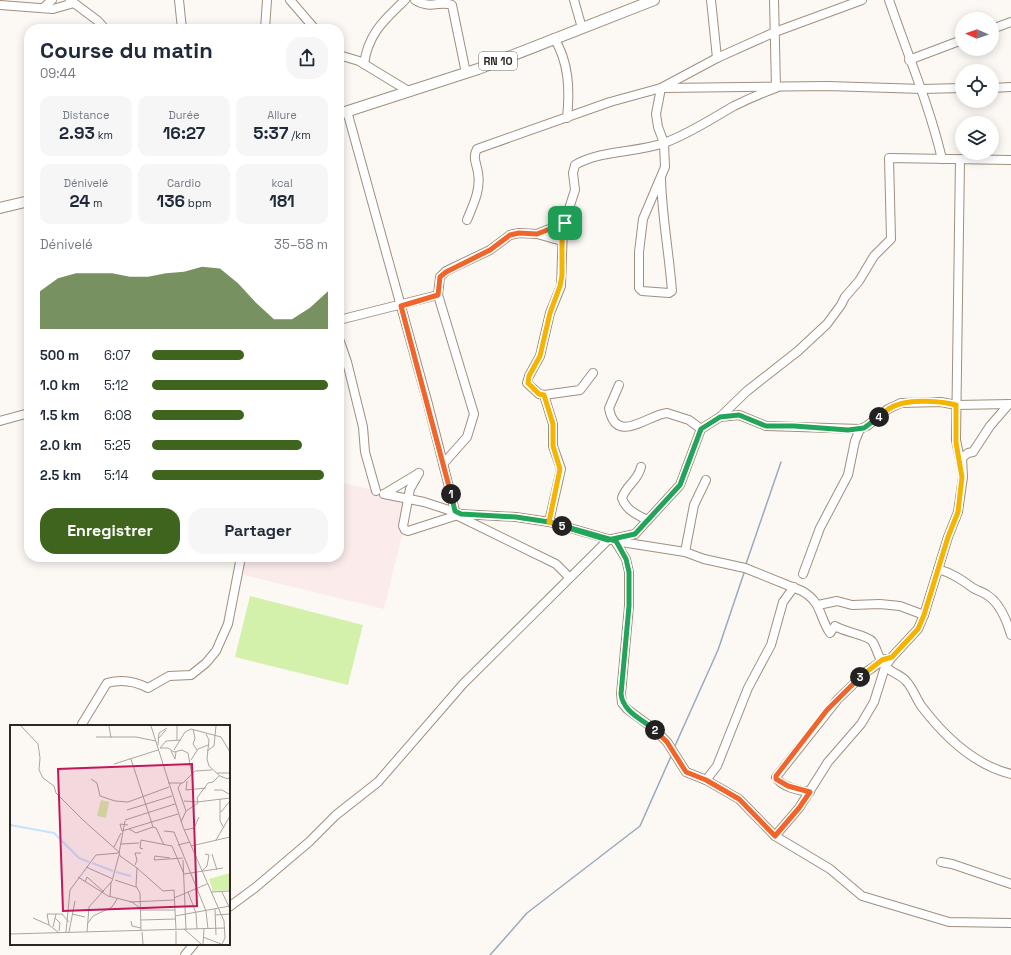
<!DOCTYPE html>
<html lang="fr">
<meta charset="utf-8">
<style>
:root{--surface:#fff;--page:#f6f6f7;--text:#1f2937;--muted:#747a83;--accent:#3e641d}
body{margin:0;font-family:"Space Grotesk",sans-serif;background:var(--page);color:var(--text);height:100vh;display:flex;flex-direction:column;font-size:15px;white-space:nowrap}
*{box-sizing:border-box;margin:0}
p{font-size:13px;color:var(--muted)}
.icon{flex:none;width:22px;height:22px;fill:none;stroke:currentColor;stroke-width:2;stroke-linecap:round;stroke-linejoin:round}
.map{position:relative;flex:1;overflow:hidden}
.panel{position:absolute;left:24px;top:24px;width:320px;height:538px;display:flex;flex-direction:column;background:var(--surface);border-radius:16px;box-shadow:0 2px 10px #0003}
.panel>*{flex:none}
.needle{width:26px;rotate:272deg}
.controls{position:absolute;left:955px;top:12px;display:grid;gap:8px}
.controls a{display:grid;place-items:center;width:44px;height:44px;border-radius:50%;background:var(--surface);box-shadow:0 2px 10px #0003;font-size:20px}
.pin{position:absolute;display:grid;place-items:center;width:34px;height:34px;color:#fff;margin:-17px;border-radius:8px;box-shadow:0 2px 6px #0006}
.km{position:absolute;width:20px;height:20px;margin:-10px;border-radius:50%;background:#222;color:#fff;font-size:11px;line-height:20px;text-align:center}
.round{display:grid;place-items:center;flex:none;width:42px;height:42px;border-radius:16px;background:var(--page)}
.overview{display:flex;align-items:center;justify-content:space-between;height:68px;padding:0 16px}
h1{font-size:22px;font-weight:800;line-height:30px}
.metrics{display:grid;grid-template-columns:repeat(3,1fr);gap:6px;height:68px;padding:4px 16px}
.metrics div{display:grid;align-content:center;border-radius:10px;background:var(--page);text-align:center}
.metrics b{font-size:17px;font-weight:800}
.metrics small{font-size:11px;font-weight:400}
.metrics p{font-size:11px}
.chart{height:112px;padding:8px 16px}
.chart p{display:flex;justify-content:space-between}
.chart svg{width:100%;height:72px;margin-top:4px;fill:var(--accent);opacity:.7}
.button{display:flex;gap:8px;margin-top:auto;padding:8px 16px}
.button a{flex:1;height:46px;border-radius:16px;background:var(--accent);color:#fff;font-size:16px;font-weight:800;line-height:46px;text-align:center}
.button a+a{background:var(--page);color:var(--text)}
ul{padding:0 16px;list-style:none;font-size:13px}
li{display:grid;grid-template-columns:64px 48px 1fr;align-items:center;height:30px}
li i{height:10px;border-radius:5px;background:var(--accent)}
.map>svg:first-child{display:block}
</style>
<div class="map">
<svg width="1011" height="955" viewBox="0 0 1011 955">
<rect width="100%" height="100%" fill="#fcf9f5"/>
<polygon fill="#fbebeb" points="339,482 411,499 384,609 235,573 239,557 339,557"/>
<polygon fill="#d4f1ac" points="250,596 363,625 348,685 235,657"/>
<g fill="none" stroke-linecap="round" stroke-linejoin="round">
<g stroke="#99aabc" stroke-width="1.5">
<polyline points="746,564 781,462"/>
<polyline points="674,748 718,650 745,570"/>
<polyline points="490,955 527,913 640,826 672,754"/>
</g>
<defs>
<g id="minor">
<polyline points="70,0 98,21 105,29"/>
<polyline points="179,0 182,29"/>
<polyline points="290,0 315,29"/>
<path d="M415,0C431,10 440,0 452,5L466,73"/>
<polyline points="574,0 582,28"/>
<polyline points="711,0 717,58"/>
<path d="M889,0C907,53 929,104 942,159"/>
<polyline points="0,5 53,9 74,3"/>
<polyline points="43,8 52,0"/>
<polyline points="265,29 267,0"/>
<polyline points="992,29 1011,22"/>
<path d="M554,38C569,62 570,90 567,118"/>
<polyline points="339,55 359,61 410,92"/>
<polyline points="909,60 962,40"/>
<path d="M364,64C368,34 384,20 405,0"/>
<path d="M661,88L656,114L658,127L664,143L665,167L643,219L639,252V288L642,291L669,293L672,291C669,253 662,216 661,179"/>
<polyline points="663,88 828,86 922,89 962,88"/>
<polyline points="992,88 1011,87"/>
<polyline points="347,111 428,404 455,511"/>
<polyline points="960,159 956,440 961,464"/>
<path d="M467,220C473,205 481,190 478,173C477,164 472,158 477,149L610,102L661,88L717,58L775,32L862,0"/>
<polyline points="537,234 562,241"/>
<polyline points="339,320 438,295"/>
<polyline points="339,339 347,362 363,427 365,452 376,491"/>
<path d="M593,373L580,390L544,395L539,394L527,383L529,376L540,356L550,313L561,286L563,227L575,190L573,173L575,165C601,150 635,153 664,143C689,134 711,119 734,106C748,99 762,93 776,88L774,0"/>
<path d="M619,385L609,408C616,446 647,415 667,413L689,420L701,429"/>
<polyline points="544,395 553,424 553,446 561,469 549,522"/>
<polyline points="720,417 747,391 798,351 827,324 841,305 845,297 859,281 874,256 891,239 889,158 1011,160"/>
<polyline points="0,421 29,413"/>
<polyline points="443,464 467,437 474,414 438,295 440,277 446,271 490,250 510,235 519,233 537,234 565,223"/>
<path d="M641,467C638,481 626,485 622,498C625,509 638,516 648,520"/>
<polyline points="419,473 410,489 403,526 405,530 408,531 461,514"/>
<polyline points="384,494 424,502 461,514 516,517 549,522 615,541 626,559 629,572 629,606 621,694 622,703 627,709 654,729 667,742 686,772 706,780 739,799 775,836 830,869 862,896 949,922 1011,923"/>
<polyline points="384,494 419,473"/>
<polyline points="456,515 556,564 569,577"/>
<path d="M615,541L685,552L704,559L745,568L802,591C822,602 819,617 830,633L835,626C844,632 867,635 872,641C877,647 878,660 886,667C892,673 901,675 906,681C913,688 916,699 922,707C945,737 974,765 1011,774"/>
<polyline points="685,552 694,505 706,480"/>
<path d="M938,569C952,573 962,580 973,588C978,591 983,592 987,595C1000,603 1007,621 1011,635"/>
<polyline points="803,574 820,528 848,475 855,441 860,429"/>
<polyline points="818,605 837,601 852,605 880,604 900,606 924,615"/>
<path d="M82,724L107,683C121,679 135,681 148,688L169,676L191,675L206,663L216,651L228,624L241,557"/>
<polyline points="706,780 717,766 748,688 771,645 783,602 794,587"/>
<path d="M810,792C800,791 781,787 776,777L838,699L866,672L885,659"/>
<polyline points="775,836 799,808 828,762 861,724 874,702 885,667 892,657 918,629 924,615 948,537 958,512 963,477 962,458 968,453 973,452 990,426 1009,404"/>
<polyline points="941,862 952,864 1011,884"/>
<polyline points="229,907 256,887 309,842 336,815 378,782 463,684 608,540 635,534 680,485 701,429 720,417 739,415 766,426 860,429 867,426 888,409 901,403 941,402 956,405 1011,404"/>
<polyline points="185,955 194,944"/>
</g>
<g id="major">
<polyline points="339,114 478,69 654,0"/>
<polyline points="0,208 29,201"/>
</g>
</defs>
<use href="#minor" stroke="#a08f7e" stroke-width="10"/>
<use href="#major" stroke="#a08f7e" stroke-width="12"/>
<use href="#minor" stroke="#fff" stroke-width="8"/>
<use href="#major" stroke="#fff" stroke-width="10"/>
</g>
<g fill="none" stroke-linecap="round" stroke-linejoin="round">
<defs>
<polyline id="split-1" points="451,494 401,306 438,295 440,277 446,272 490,250 510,235 519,233 537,234 565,223"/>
<path id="split-2" d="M451,494L455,511L461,514L516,517L549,522L616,541L626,559L629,572V606L621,694C623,712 642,719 655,730"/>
<polyline id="split-3" points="655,730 667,742 686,772 706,780 739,799 775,836 799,808 810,792 788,786 776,779 776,776 827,710 860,677"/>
<path id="split-4" d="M860,677L882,660L892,657L918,629L924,615L948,537L958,512L962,477L956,443V405C941,401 911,399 897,405C890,407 884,412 879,417"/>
<polyline id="split-5" points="562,526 608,540 635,534 680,485 701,429 720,417 739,415 766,426 794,426 848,430 864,428 879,417"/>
<polyline id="split-6" points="562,526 549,522 560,469 553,446 553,424 544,395 539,394 528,383 529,376 540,356 550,313 560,286 562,275 562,241 565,223"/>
</defs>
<use href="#split-1" stroke="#fff" stroke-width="8"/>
<use href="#split-2" stroke="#fff" stroke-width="8"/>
<use href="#split-3" stroke="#fff" stroke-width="8"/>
<use href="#split-4" stroke="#fff" stroke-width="8"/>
<use href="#split-5" stroke="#fff" stroke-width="8"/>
<use href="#split-6" stroke="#fff" stroke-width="8"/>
<use href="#split-1" stroke="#f0652b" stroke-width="5"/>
<use href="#split-2" stroke="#22a559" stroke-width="5"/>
<use href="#split-3" stroke="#f0652b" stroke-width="5"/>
<use href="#split-4" stroke="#f5b400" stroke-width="5"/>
<use href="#split-5" stroke="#22a559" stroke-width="5"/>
<use href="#split-6" stroke="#f5b400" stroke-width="5"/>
</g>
<g text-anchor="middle" stroke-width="3.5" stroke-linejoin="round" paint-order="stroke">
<rect fill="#fff" stroke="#6d6863" stroke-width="1" x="479" y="52" width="38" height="18" rx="3"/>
<g font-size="11" font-weight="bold" fill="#2e2720">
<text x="498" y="65">RN 10</text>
</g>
</g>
<g transform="translate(10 725)">
<rect width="220" height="220" fill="#fcf9f5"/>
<path d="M91,75L99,77L96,93L87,91ZM220,148V165L203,166L199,154Z" fill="#d4f1ac"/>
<path fill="none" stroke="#c7e2ff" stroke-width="2" d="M0,100L44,108L69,133L79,137M82,138L103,146M106,147L121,151"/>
<path fill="none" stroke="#aaa5a0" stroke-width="1" d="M11,1L28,19L30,33L29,45L33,53L44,61L46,68L74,96L109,127L110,131L127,143L126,161L130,168L131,205M99,1L101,13M141,1L173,102L214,196L215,213L212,219M167,1V15M183,4L185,13L183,19L187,25M196,9L199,15L197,34L199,41L210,51L218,54L220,51M86,12H126L146,16M148,14L156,5M148,20L149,8L157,3M150,23H158L164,27L172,25L178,28L182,50M150,23L156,16L171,15M164,25L175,7L181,4L211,12L220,27M161,26L165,34L166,27M197,26L204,21L206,1M121,34L143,102L146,103L154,120M181,35L188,24L198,20M104,39L148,25M207,48H220M81,54L87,58L90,71L105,76L118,77L159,62M177,56L176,65L196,63M158,58H173L185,46L202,45M171,58L168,63L176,86L171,97M204,65H212L219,69M210,74V96L214,103M174,76L188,77L187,73L198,58L203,57L209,51M187,77L220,73M117,85L162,71M176,86L188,78M211,87L220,76M115,95L165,79M119,104L126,108L143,102M174,105L184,103L189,92M112,106L168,89M112,106L110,99L118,100M154,106L164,107L196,186L198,204M206,115L220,91M111,119L129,118M168,120L180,117M181,121L220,112M104,122L111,108M133,124L130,123L131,115L162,121L174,149L213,143M202,129L207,145M160,133L145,131L144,135L173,133M173,135L176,205M125,140L127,135L125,128H131M76,142L103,154M127,143L153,166L164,165L166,205M192,146L197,141L199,130L195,129M68,152L98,171L122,177L130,183M105,155L126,162M75,157L77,152L94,167M178,167L186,188L187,204M201,167L220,166M212,167L220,184M100,172L101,157M164,173L197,159M120,177L164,175M205,184L206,210M130,185H165M62,189L75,192M205,190L220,189M165,191L220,181M23,193L39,200M45,193L50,198L49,206M131,195L166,194M121,196L122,201L131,203M78,198L83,191L102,182L107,174M43,202L46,189M174,204L191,219M166,206V219M56,207L60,165L86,130L109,128L115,96M59,207L65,176M77,207L79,182L102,156L109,130M132,207L133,219M49,208L39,200L37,189H52L59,197M0,209L215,203M193,212L211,219M193,219L194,204"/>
<path fill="#c2185b" fill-opacity="0.15" stroke="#c2185b" stroke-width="2" d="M182,39L187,181L53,186L48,44Z"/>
<rect width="220" height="220" fill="none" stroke="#2e2720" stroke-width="2"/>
</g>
</svg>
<div class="controls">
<a><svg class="needle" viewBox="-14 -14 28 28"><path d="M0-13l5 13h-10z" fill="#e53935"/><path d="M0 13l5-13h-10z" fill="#747a83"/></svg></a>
<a><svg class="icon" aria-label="locate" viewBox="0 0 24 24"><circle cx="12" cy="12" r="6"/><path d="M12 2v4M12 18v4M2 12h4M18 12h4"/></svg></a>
<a><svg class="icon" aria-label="layers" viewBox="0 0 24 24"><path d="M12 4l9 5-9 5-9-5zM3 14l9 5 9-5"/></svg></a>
</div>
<div class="pin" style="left:565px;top:223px;background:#1e9e55"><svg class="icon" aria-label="arrive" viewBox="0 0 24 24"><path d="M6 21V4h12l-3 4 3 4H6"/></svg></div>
<b class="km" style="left:451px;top:494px">1</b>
<b class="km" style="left:655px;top:730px">2</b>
<b class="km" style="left:860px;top:677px">3</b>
<b class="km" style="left:879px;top:417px">4</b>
<b class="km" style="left:562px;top:526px">5</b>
<section class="panel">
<div class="overview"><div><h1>Course du matin</h1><p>09:44</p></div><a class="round"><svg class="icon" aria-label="share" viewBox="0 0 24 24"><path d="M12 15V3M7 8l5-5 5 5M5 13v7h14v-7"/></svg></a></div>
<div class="metrics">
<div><p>Distance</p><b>2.93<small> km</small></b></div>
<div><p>Durée</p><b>16:27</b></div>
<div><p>Allure</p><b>5:37<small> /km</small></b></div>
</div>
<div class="metrics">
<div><p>Dénivelé</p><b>24<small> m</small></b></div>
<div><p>Cardio</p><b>136<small> bpm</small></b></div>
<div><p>kcal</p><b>181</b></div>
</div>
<div class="chart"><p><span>Dénivelé</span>35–58 m</p>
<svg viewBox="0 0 160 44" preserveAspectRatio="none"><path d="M0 44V21L10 13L20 10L30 10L40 10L50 12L60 12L70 10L80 9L90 6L100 7L110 16L120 28L130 38L140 38L150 31L160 21V44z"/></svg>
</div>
<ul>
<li><b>500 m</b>6:07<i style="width:52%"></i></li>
<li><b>1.0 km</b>5:12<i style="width:100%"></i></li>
<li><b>1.5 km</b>6:08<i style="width:52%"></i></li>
<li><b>2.0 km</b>5:25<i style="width:85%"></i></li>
<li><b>2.5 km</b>5:14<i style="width:98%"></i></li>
</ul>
<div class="button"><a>Enregistrer</a><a>Partager</a></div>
</section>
</div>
